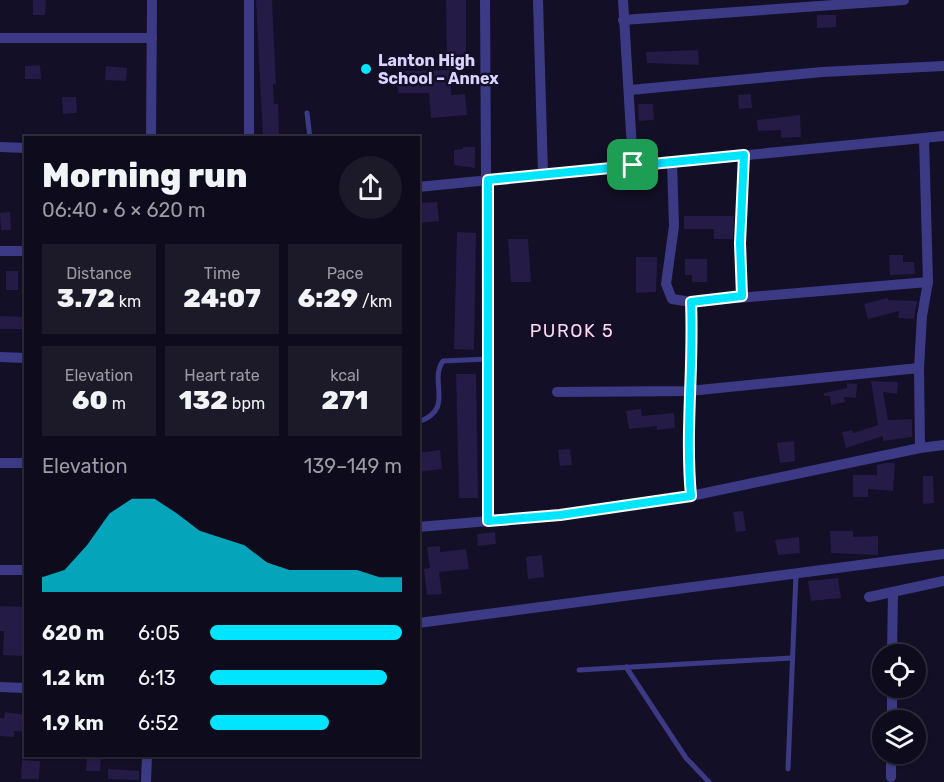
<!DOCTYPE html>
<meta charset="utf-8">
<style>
:root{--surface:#0e0b1c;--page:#1c1929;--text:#f1f3f6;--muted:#9b9ba3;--line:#2e2b3b;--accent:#00e5ff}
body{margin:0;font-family:Rubik,sans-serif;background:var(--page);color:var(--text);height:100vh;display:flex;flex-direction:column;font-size:22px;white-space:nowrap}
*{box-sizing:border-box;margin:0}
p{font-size:20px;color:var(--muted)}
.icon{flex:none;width:33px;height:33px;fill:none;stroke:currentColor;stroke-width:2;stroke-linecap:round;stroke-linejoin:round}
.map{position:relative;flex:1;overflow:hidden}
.sheet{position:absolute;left:24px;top:136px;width:396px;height:621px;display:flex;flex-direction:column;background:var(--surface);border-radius:0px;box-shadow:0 2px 4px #0004,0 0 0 2px var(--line)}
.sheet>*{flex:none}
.fabs{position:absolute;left:872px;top:644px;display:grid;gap:12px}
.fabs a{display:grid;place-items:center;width:54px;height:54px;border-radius:50%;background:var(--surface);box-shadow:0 2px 4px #0004,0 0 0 2px var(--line);font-size:30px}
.pin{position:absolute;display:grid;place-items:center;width:51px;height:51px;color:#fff;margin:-26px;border-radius:12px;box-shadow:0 3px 9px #0006}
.round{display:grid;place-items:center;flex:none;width:63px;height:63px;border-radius:32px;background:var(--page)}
.overview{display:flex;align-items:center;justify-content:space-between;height:102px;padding:0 18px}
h1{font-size:33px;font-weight:800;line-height:45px}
.figures{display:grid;grid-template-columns:repeat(3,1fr);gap:9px;height:102px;padding:6px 18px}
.figures div{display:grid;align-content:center;border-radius:0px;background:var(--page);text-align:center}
.figures b{font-size:26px;font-weight:800}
.figures small{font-size:16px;font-weight:400}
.figures p{font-size:16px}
.chart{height:168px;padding:12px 18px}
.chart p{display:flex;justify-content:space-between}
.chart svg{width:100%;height:108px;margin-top:6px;fill:var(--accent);opacity:.7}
ul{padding:0 18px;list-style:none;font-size:20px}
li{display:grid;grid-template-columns:96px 72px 1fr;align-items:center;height:45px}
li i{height:15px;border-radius:8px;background:var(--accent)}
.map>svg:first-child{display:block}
</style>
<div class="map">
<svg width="944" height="782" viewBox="0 0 944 782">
<rect width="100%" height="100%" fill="#130f26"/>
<g fill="#241b47">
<polygon points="33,0 46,0 45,15 33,15"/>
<polygon points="256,0 272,0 276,84 273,84 274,104 278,104 279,138 263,138"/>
<polygon points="446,0 466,0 466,69 447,69"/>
<polygon points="817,15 836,15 836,27 817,28"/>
<polygon points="698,50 699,65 647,63 646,52"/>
<polygon points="40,65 41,79 25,79 25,66"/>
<polygon points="106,66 127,68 126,81 105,80"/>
<polygon points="451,70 451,95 465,94 467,115 431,118 429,93 398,93 397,71"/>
<polygon points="751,94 752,108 739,109 738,95"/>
<polygon points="62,97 76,97 77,113 63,114"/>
<polygon points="638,104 653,104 654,120 639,121"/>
<polygon points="800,115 801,137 781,138 781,130 758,131 757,120"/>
<polygon points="463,147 475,147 475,168 454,165 454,150 463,149"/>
<polygon points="437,202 439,221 418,223 418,203"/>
<polygon points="10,212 11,230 1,230 0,213"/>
<polygon points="684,216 734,216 733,239 714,239 714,229 684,229"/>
<polygon points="457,232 476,233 474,350 454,349"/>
<polygon points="508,239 528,239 531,282 511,282"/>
<polygon points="889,255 903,255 903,262 914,262 915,274 890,275"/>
<polygon points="636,257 657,257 656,292 636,293"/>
<polygon points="685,259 707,259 707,282 692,282 692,275 685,275"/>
<rect x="6" y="271" width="12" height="19"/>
<polygon points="888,298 888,300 917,301 914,319 898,318 899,311 868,319 864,304"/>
<polygon points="0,316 26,317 26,329 0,329"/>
<polygon points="456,374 476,374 478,498 459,498"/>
<polygon points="871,381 898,382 897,394 883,392 888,420 912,419 912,437 883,441 883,436 846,448 842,432 852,430 853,433 878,425"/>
<polygon points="847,383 857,384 856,398 844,397 845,402 831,405 830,396 824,396 824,393 847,388"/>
<polygon points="641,409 642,416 674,413 675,428 657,430 657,426 629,429 626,411"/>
<polygon points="794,441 795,461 780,463 777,443"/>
<polygon points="570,449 572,465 560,466 558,450"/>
<polygon points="440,450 442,469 418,472 418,453"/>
<polygon points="885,463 895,463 893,491 868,489 868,497 853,497 853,475 877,475 877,465"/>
<polygon points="923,476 933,476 934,503 923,504"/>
<polygon points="743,511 746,531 736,532 733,512"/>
<polygon points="830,531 853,531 853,537 878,536 878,555 831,553"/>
<polygon points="495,532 496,544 478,546 477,534"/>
<polygon points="799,537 800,553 778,555 775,540"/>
<polygon points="440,546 440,552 466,549 469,569 439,572 442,594 427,595 424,569 430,568 427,547"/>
<polygon points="542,555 544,577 528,579 526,557"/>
<polygon points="838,578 841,598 811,601 808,581"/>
<polygon points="0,606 25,607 23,656 3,655 4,631 0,631"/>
<polygon points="5,712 26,715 26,732 14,731 14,737 0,736 0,718 4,718"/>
<polygon points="87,756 101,757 100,771 86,771"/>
<polygon points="22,760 40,761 39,779 21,779"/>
<polygon points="108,769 139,771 139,780 108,779"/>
</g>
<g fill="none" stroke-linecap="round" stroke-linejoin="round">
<g stroke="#3d3a85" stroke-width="5">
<polyline points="307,113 310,138"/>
<path d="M418,422C456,409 428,382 443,361L488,359"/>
<polyline points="626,667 686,758 709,782"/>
<polyline points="579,670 792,658"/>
<polyline points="788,769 796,574"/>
</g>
<g stroke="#3d3a85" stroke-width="10">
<polyline points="249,0 249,138"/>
<polyline points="485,0 488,521"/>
<polyline points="538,0 543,174"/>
<polyline points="623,0 633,165"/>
<polyline points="623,20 904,0"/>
<polyline points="0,38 152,38"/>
<polyline points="630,90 822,72 944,66"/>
<polyline points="151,138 152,0"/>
<polyline points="0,147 26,148"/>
<polyline points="672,162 674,226 666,284 672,299 691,302"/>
<polyline points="418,187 944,136"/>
<polyline points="0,251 26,251"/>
<polyline points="742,296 740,243 744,155"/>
<polyline points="0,357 26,358"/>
<polyline points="919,368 922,316 928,282 924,138"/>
<polyline points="557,392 689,391 919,368 920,448"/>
<polyline points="0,463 26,463"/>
<path d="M691,496C685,431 694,367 691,302L928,282"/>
<polyline points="418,527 560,515 691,496 920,448 944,445"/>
<polyline points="0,570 26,570"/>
<polyline points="869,597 944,581"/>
<polyline points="418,623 944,554"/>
<polyline points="892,654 893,592"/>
<polyline points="0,687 26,688"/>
<polyline points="892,720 892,687"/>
<polyline points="891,777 891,753"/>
<polyline points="146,782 147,756"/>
</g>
</g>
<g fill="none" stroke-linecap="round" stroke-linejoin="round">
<defs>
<path id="route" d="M744,155L740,243L742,296L691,302C694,367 685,430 691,496L560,515L488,521V180Z"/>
</defs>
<use href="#route" stroke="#fff" stroke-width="12"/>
<use href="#route" stroke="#00e5ff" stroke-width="8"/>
</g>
<circle fill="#00e5ff" stroke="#130f26" stroke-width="2" cx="366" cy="69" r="6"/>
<g text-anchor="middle" stroke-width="5" stroke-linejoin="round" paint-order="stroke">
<g font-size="16" font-weight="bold" fill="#d9d4ff" stroke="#130f26" text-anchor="start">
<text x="378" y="66">Lanton High<tspan x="378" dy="18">School – Annex</tspan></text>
</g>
<g font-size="18" letter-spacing="1.5" fill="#ffd6f0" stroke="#130f26">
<text x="572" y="337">PUROK 5</text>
</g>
</g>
</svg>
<div class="fabs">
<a><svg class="icon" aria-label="locate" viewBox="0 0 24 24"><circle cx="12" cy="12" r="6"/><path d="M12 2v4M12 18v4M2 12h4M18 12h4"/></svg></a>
<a><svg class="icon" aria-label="layers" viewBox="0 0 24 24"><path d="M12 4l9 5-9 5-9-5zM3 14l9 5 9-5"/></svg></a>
</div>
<div class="pin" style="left:633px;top:165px;background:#1e9e55"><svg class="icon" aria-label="arrive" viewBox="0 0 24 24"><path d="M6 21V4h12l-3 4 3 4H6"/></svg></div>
<section class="sheet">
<div class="overview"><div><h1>Morning run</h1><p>06:40 · 6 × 620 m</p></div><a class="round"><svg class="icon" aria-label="share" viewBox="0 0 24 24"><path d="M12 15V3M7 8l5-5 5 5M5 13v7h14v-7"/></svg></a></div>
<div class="figures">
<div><p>Distance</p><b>3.72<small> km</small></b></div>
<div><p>Time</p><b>24:07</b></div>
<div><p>Pace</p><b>6:29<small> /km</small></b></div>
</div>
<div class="figures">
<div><p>Elevation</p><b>60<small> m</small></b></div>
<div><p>Heart rate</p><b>132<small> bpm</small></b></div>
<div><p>kcal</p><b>271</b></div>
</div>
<div class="chart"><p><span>Elevation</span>139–149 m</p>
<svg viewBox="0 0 160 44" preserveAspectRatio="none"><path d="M0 44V38L10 35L20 25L30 12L40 6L50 6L60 12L70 19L80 22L90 25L100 32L110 35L120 35L130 35L140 35L150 38L160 38V44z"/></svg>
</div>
<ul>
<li><b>620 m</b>6:05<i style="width:100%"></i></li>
<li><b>1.2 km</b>6:13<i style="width:92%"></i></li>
<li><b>1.9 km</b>6:52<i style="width:62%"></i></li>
</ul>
</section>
</div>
